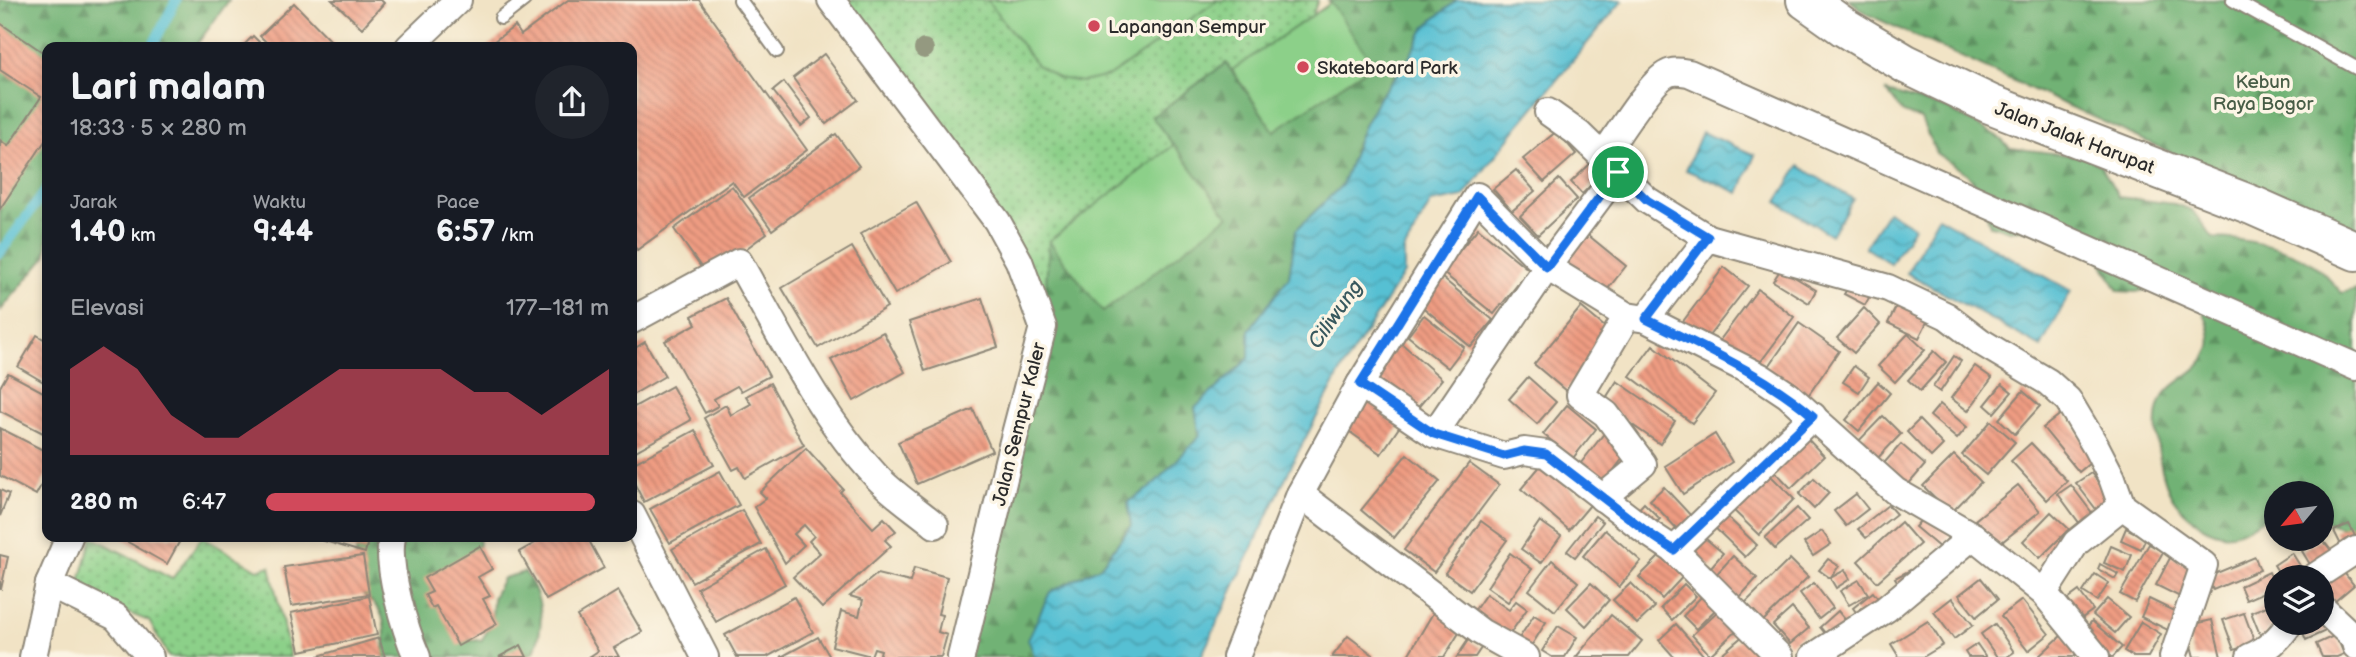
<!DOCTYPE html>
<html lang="id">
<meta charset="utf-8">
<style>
:root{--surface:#171b24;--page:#20242c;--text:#f1f3f6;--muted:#9ea1a6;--accent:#d1495b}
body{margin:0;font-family:"Balsamiq Sans",sans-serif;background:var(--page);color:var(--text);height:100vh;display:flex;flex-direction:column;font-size:26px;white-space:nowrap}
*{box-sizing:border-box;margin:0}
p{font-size:23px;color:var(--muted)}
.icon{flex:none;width:38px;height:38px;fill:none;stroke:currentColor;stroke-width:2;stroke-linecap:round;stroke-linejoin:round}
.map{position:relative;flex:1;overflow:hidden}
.sheet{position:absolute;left:42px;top:42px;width:595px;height:500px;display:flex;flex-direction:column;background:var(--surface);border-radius:14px;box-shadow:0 4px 10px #0003}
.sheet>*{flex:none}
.needle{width:46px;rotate:241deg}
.fabs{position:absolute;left:2264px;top:481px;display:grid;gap:14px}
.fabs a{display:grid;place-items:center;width:70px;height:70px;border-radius:50%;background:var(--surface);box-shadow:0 4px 10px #0003;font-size:35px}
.pin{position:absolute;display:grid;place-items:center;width:60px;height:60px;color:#fff;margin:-30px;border:4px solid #fff;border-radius:50%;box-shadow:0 2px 7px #0007}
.round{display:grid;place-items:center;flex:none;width:74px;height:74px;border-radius:37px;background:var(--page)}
.head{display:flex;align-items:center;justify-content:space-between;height:119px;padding:0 28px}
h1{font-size:38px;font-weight:800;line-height:52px}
.figures{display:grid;grid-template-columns:repeat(3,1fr);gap:10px;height:119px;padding:7px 28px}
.figures div{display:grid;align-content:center}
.figures b{font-size:30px;font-weight:800}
.figures small{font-size:19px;font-weight:400}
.figures p{font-size:19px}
.chart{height:196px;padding:14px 28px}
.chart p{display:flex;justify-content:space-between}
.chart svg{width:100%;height:126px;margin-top:7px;fill:var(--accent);opacity:.7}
ul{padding:0 28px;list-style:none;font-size:23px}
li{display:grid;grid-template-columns:112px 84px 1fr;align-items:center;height:52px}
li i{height:18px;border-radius:9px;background:var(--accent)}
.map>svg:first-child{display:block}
</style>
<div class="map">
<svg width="2356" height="657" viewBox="0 0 2356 657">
<defs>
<pattern id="grass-dots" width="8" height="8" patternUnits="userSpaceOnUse" patternTransform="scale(1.75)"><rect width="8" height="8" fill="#8cd089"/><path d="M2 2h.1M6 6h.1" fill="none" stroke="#73a970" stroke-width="1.8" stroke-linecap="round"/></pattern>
<pattern id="forest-firs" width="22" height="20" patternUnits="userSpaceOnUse" patternTransform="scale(1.75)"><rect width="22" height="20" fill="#71b275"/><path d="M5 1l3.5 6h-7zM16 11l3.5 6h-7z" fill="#5d9160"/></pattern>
<pattern id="water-waves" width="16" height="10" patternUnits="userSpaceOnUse" patternTransform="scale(1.75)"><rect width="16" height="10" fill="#57c0d3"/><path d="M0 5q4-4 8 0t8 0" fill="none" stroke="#489cab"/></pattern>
<pattern id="building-back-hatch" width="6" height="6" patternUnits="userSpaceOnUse" patternTransform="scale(1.75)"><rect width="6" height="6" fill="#ef9c82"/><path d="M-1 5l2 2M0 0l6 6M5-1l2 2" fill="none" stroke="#c27f6b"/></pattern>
</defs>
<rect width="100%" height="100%" fill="#fcf5e5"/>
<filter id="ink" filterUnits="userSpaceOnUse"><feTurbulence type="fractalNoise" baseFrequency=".0143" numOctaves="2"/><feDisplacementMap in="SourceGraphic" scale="14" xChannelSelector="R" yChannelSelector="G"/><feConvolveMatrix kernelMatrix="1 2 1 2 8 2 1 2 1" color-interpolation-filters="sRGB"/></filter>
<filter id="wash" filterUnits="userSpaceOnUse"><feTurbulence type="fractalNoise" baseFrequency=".00686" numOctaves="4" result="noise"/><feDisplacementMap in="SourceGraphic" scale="28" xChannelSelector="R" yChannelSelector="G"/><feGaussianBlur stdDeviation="1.57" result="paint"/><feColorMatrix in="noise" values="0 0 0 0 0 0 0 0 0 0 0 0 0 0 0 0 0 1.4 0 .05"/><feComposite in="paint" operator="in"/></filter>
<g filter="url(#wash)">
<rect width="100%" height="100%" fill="#f1e3c5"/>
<g fill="url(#grass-dots)" stroke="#5c7e5a" stroke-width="2">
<polygon points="831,0 1318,0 1181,387 1146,435 1024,272"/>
<polygon points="92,537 172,579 202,537 258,570 270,566 290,657 169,657 149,621 77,593"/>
</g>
<g fill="url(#forest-firs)" stroke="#4e6e50" stroke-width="2">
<polygon points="0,0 229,0 195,47 47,47 47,255 0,311"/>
<polygon points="1328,0 1457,0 1425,27 1406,64 1380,96 1363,128 1342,185 1296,230 1289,277 1249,330 1249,358 1195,408 1200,436 1151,487 1128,502 1131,525 1100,567 1050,592 1029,639 1035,657 962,657 1043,327 1049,241 1080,281 1228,216 1152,117 1226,63 1274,131 1331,3"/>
<polygon points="1849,0 2356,0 2356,237 1869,15"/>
<path d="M1887,92L1948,109L1997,136L2010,148L2086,157L2101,166L2119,197L2175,204L2192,210L2213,238C2243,238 2295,248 2319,269C2327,276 2334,285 2342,293L2356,289V527L2350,531L2322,520V494H2277V515C2258,517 2242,538 2222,534C2205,531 2184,514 2174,500C2160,479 2151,424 2161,401C2172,377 2202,376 2210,346C2213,333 2205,316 2201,304L2153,288L2136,292L2118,291L2099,257L2093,238L2077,229L2008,230L1990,225L1979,189L1967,174L1936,153L1921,119L1903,113Z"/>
<path d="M370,537H478L479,543L459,637L481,641L492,623L493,598L503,578L525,572C543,597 545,624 534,652L524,657H384C385,622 389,612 358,591L354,568L357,545Z"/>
</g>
<g fill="#8cd089" stroke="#5c7e5a" stroke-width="2">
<polygon points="987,0 1218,0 1109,76 1082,82 1058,78 1037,65"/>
<polygon points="1331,3 1373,64 1274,131 1232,70"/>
<polygon points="1174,145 1228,216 1103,312 1049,241"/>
</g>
<g fill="url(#water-waves)" stroke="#41767f" stroke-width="2">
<polygon points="1457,0 1623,0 1521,123 1463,197 1431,203 1404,250 1404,273 1342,369 1295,458 1201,657 1035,657 1028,639 1050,592 1100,567 1131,526 1128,502 1151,487 1200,436 1195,408 1249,358 1249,330 1289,277 1296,230 1342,185 1363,128 1380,96 1406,64 1425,27"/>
<polygon points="1702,132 1755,155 1739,193 1686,170"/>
<polygon points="1799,166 1853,199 1831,235 1777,202"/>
<polygon points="1888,211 1914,227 1891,264 1865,247"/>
<polygon points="1938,217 2071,291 2041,347 1907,273"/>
</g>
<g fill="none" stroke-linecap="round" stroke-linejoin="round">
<g stroke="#57c0d3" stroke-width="10">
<polyline points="152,47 176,0"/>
<polyline points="0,253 47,189"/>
</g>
</g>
<g id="blocks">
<g fill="url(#building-back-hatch)">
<polygon points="332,0 381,0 384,3 362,28"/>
<polygon points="568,0 699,0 807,150 744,197 732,181 637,250 632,243 632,47 486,47 515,26 521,35"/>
<polygon points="294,3 336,46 334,47 271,47 260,36"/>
<polygon points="0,23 47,55 47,138 0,209 0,140 8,146 41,97 0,70"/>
<polygon points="253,36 264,47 242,47"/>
<polygon points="824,54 858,100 826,124 793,78"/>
<polygon points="784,82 811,118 801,126 773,91"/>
<polygon points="1557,131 1576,154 1544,182 1523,159"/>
<polygon points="836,134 859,166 772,230 749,198"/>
<polygon points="1592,162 1603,174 1582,194 1571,182"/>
<polygon points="1516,170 1535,191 1512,211 1493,189"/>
<polygon points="1559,179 1577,199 1538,235 1520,216"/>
<polygon points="732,186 767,233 708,277 674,229"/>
<polygon points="916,202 951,262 895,294 860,234"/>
<polygon points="1478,228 1529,270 1494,314 1442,272"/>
<polygon points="1588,235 1626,266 1603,295 1564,264"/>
<polygon points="852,247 887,307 818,348 782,288"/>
<polygon points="1724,267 1748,286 1701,346 1678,328"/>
<polygon points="1781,269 1816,290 1809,303 1773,281"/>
<polygon points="1441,277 1493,320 1471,347 1419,304"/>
<polygon points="1851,283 1871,294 1865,305 1844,294"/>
<polygon points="1758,289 1794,317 1753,372 1717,344"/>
<polygon points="726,298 769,376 741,391 737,386 714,399 718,406 705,413 665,341 696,324 692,316"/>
<polygon points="982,298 998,347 925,371 909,322"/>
<polygon points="1898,303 1929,318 1919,338 1888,323"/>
<polygon points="1581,307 1613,334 1566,391 1534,364"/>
<polygon points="1864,308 1880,324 1854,353 1837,338"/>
<polygon points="1424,315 1464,347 1448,368 1408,336"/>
<polygon points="1799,323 1839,351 1805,400 1765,372"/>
<polygon points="883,332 905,372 854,401 831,360"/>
<polygon points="1908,334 1925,350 1895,382 1878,366"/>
<polygon points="37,335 47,341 47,384 18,367"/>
<polygon points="645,342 665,376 632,395 632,350"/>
<polygon points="1400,342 1442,379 1415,411 1372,374"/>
<polygon points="1653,345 1715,393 1692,423 1630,376"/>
<polygon points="1934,351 1946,362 1920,391 1908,380"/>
<polygon points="1954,356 1961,361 1940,392 1933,387"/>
<polygon points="1854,366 1869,377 1859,392 1843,382"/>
<polygon points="1975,366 1992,378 1968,411 1951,398"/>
<polygon points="8,373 47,394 47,435 0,411 0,387"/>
<polygon points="1528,377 1556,402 1537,424 1509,399"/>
<polygon points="1617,381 1675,421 1660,444 1602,404"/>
<polygon points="1878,382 1890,393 1859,431 1846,420"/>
<polygon points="770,383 804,445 745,478 739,467 733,470 704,418 726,405 731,415 751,404 746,396"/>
<polygon points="2002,384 2012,392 1994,413 1985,405"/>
<polygon points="672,386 691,420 632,453 632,408"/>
<polygon points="2023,391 2040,406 2015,434 1999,419"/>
<polygon points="1365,397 1402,423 1381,454 1343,427"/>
<polygon points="1940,404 1967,427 1957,439 1930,416"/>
<polygon points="1567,405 1596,429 1573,458 1543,434"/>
<polygon points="973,409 992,451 917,484 898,442"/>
<polygon points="2062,413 2097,457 2079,472 2043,428"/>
<polygon points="1883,416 1901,434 1870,466 1852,448"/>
<polygon points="1919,420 1943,445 1931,457 1907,432"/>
<polygon points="1991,421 2015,442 1986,475 1962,455"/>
<polygon points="0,428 47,452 47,474 36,495 0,476"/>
<polygon points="695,430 714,465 644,502 632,479 632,464"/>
<polygon points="1606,431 1629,450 1601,487 1577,468"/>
<polygon points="1802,433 1824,456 1791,488 1770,466"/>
<polygon points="1715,434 1732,462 1683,494 1665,466"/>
<polygon points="2031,443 2067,481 2047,500 2011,461"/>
<polygon points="1901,444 1925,465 1901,493 1877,471"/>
<polygon points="806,448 843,489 840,492 873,528 884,518 896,531 885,540 891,546 822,608 793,577 820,553 809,541 814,536 804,525 794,534 804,545 785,563 754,507 766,498 760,492"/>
<polygon points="1407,454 1440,481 1394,538 1361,510"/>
<polygon points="1954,455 1981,482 1951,513 1923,486"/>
<polygon points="1469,463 1499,485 1434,572 1404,550"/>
<polygon points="1542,464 1590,505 1569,530 1521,489"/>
<polygon points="1763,468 1794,499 1759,535 1727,504"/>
<polygon points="720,471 739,505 670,543 650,509"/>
<polygon points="2091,473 2113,502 2099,513 2076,483"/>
<polygon points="1814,478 1829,493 1814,509 1799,494"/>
<polygon points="2018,485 2040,511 1997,546 1975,520"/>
<polygon points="2071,485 2096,518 2083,528 2058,494"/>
<polygon points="1664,487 1693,518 1679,531 1650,500"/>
<polygon points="0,490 9,494 0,516"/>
<polygon points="1856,494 1868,509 1846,526 1834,511"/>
<polygon points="1644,503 1660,519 1650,528 1635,513"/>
<polygon points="1888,505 1896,514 1866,538 1858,529"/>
<polygon points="1797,508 1808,520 1775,549 1765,538"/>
<polygon points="742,510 761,544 692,582 672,549"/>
<polygon points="1720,510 1757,545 1745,557 1709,522"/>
<polygon points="2051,512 2069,529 2040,558 2023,541"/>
<polygon points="1927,513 1951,534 1940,548 1915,527"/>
<polygon points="1595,516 1603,522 1575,557 1567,551"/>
<polygon points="1481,521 1507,540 1470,591 1445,573"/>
<polygon points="1540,521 1561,536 1541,563 1521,549"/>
<polygon points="1901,522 1920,544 1877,582 1858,561"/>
<polygon points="2349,524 2356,538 2343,549 2334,531"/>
<polygon points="2126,528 2146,538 2141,549 2121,540"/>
<polygon points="1605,530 1641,561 1619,587 1583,556"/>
<polygon points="1822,531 1831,544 1813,556 1804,543"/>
<polygon points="1700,534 1723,553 1711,567 1688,548"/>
<polygon points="119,537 182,537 167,564"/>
<polygon points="311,537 369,537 365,553"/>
<polygon points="546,537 587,537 604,568 546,600 519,552"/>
<polygon points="2322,539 2333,553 2311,566 2302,551"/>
<polygon points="2149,544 2163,552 2135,602 2120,594"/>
<polygon points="480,546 492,569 478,577 490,596 483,599 497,624 458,646 436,606 432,608 425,595 432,592 424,578"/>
<polygon points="2111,546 2132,555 2125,572 2104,563"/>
<polygon points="766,549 785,584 716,622 697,588"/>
<polygon points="1666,550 1688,571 1662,599 1639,577"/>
<polygon points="1510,553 1532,569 1508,602 1487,587"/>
<polygon points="2292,553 2306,575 2303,578 2282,578 2274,565"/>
<polygon points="0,555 8,557 1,589 0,589"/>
<polygon points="363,556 369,594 291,606 284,567"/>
<polygon points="1733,556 1757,578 1738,599 1713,578"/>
<polygon points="2171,556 2197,570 2182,598 2156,585"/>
<polygon points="2255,557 2260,570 2213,590 2207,577"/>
<polygon points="1790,559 1808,577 1760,624 1742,606"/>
<polygon points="1828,559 1839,566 1830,578 1819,570"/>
<polygon points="1552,560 1578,582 1555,611 1529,590"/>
<polygon points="2100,564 2118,574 2115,579 2098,569"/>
<polygon points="914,568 947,577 938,614 942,615 938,632 947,635 941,657 879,657 881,650 874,648 871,656 832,646 841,611 859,616 863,600 850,596 877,574 910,582"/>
<polygon points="2341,569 2354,585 2334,602 2322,587"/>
<polygon points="1845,570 1850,579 1836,588 1830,578"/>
<polygon points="1910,570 1914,578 1900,586 1895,578"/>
<polygon points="2269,572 2275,587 2246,600 2240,586"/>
<polygon points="2095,574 2109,583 2097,601 2083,592"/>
<polygon points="1981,578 1998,599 1976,617 1959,595"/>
<polygon points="1859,580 1868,594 1849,605 1840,591"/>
<polygon points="1591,583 1609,600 1586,626 1567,608"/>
<polygon points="1631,583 1655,607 1637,624 1613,600"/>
<polygon points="1814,583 1833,608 1819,619 1800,593"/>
<polygon points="1684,584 1696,596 1672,620 1661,608"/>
<polygon points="618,591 642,632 614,648 619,657 589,657 598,651 577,616"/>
<polygon points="2079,591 2093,610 2078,621 2064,602"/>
<polygon points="1873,592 1884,606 1863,622 1853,608"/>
<polygon points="1486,594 1509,610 1516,601 1527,609 1507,638 1472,614"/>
<polygon points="1704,594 1718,607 1696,629 1683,616"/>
<polygon points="369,596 377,635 300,651 291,613"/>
<polygon points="794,597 813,632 767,657 737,657 725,635"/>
<polygon points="1952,598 1973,625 1954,639 1934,612"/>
<polygon points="2107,599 2129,617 2115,633 2093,615"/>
<polygon points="2149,599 2182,615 2174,633 2141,617"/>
<polygon points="2022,600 2049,634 2028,651 2001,616"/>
<polygon points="2275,603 2277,623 2261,637 2251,612"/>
<polygon points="1436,608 1464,625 1444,657 1407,657"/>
<polygon points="1721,608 1739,628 1710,655 1692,635"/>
<polygon points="1792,608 1809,628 1790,644 1773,625"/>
<polygon points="1838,611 1847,622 1829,638 1820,627"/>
<polygon points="2244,613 2255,643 2234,650 2223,620"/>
<polygon points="1534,615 1546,622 1530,648 1518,640"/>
<polygon points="1611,615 1642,641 1629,657 1576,657"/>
<polygon points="2212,620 2221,657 2194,657 2186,626"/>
<polygon points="1928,621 1943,645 1923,657 1899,657 1891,644"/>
<polygon points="2092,621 2122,647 2113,657 2106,657 2081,634"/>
<polygon points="2141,622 2161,634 2148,657 2134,657 2124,651"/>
<polygon points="2299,623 2322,623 2328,630 2306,640"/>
<polygon points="1676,624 1705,657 1674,657 1659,640"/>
<polygon points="1995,624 2014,652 2007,657 1997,657 1981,634"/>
<polygon points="1558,626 1577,637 1565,657 1552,657 1542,651"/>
<polygon points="1744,635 1764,657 1718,657"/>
<polygon points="2062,635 2078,652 2073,657 2038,657"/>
<polygon points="2336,635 2344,654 2337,657 2322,657 2316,644"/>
<polygon points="1348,636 1376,657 1332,657"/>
<polygon points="818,637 830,657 781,657"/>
<polygon points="379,638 385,657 318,657 318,656"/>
<polygon points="1468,640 1481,648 1475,657 1457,657"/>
<polygon points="1977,644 1986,657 1968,657 1965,652"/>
<polygon points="521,645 527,657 499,657"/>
</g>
</g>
</g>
<g filter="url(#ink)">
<use href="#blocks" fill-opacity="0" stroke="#8e8778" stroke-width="2"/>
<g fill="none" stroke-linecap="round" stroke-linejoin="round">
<defs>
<g id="lane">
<polyline points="740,0 777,51"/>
<polyline points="2233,0 2356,68"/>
<polyline points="501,18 524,0"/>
</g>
<g id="street">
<polyline points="831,0 997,221 1019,261 1043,327 1008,461 961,657"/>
<polyline points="409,47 458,0"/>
<polyline points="1548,112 1579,134 1647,200 1708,238 1888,288 1947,316 1981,342 2048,382 2068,400 2096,447 2112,478 2122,506 2076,543 2044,593"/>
<path d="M1603,156C1615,139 1651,81 1667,74C1674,70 1682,72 1689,73L2356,367"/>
<polyline points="1646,319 1708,238"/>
<path d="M632,320L739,262C781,336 819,415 877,477C894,495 916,509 935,525"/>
<polyline points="1360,384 1434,434 1504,456 1524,451 1546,454 1650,534 1674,550 1780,657"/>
<polyline points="1434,434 1547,267 1618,172"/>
<polyline points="1300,494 1481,632 1526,657"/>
<polyline points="1602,498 1643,464 1606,414 1580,395 1627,316"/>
<polyline points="2122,506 2204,565 2173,657"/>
<polyline points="632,515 705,657"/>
<path d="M392,537C386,566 405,630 417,657"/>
<polyline points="1674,550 1813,416"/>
<polyline points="2313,578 2356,550"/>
<polyline points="49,584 116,617 150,657"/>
<polyline points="2322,608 2354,638 2356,646"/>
<polyline points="33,657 49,584 69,537"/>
<polyline points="1236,657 1300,494 1360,384 1477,196 1547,267 1627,316 1646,319 1761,377 1788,395 1895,491 1973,536 2044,593 2096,657"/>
<polyline points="1813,657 1886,609 1973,536"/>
<path d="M2250,657C2268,649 2279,639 2290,623"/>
</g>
<polyline id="primary" points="1806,0 1844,27 1906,64 1990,104 2254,206 2356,251"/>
</defs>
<use href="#lane" stroke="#8e8778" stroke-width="16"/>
<use href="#street" stroke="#8e8778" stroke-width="30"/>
<use href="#primary" stroke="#8e8778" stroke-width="42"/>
<use href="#lane" stroke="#fff" stroke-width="12"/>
<use href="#street" stroke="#fff" stroke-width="26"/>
<use href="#primary" stroke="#fff" stroke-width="38"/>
</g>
<circle fill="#949980" cx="924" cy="49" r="10"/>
</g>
<g fill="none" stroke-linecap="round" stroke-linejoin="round" filter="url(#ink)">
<defs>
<path id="route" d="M1618,172L1647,200L1708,237L1646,319C1704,348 1764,374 1813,416L1674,550L1650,534L1546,454L1524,451L1504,456L1434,434L1360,384L1477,196L1547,267Z"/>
</defs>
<use href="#route" stroke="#fff" stroke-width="14"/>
<use href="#route" stroke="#1a73e8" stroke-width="9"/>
</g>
<g fill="#d1495b" stroke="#fcf5e5" stroke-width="2.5">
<circle cx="1094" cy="26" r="7"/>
<circle cx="1303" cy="67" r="7"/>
</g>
<g text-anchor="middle" stroke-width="7" stroke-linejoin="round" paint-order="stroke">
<g font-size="19" fill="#2b2b2b" stroke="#fcf5e5" text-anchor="start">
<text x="1108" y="33">Lapangan Sempur</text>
<text x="1317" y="74">Skateboard Park</text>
</g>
<g font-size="19" fill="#485d47" stroke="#fcf5e5">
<text x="2263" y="88">Kebun<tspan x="2263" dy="22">Raya Bogor</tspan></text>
</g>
<g font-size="19" fill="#2b2b2b" stroke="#fcf5e5">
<text transform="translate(2075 137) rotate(21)" y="7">Jalan Jalak Harupat</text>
<text transform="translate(1018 424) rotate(-76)" y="7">Jalan Sempur Kaler</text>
</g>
<g font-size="21" font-style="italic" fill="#38585d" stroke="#fcf5e5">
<text transform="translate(1335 314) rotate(-55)" y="7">Ciliwung</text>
</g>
</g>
</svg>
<div class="fabs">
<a><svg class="needle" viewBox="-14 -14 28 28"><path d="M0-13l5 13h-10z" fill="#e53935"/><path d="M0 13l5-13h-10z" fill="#9ea1a6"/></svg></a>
<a><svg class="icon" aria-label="layers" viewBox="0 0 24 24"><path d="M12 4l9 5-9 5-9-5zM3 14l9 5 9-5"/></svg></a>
</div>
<div class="pin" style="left:1618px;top:172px;background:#1e9e55"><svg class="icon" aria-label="arrive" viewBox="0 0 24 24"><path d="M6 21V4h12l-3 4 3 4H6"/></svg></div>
<section class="sheet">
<div class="head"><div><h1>Lari malam</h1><p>18:33 · 5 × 280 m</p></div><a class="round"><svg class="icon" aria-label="share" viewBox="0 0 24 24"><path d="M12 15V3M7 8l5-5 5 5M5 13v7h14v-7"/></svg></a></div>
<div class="figures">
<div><p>Jarak</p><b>1.40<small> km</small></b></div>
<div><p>Waktu</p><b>9:44</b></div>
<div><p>Pace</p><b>6:57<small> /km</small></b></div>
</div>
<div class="chart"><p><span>Elevasi</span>177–181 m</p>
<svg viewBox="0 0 160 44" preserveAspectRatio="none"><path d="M0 44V14L10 6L20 14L30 30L40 38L50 38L60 30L70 22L80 14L90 14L100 14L110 14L120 22L130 22L140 30L150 22L160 14V44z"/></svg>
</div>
<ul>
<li><b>280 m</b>6:47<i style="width:96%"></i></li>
</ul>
</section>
</div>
